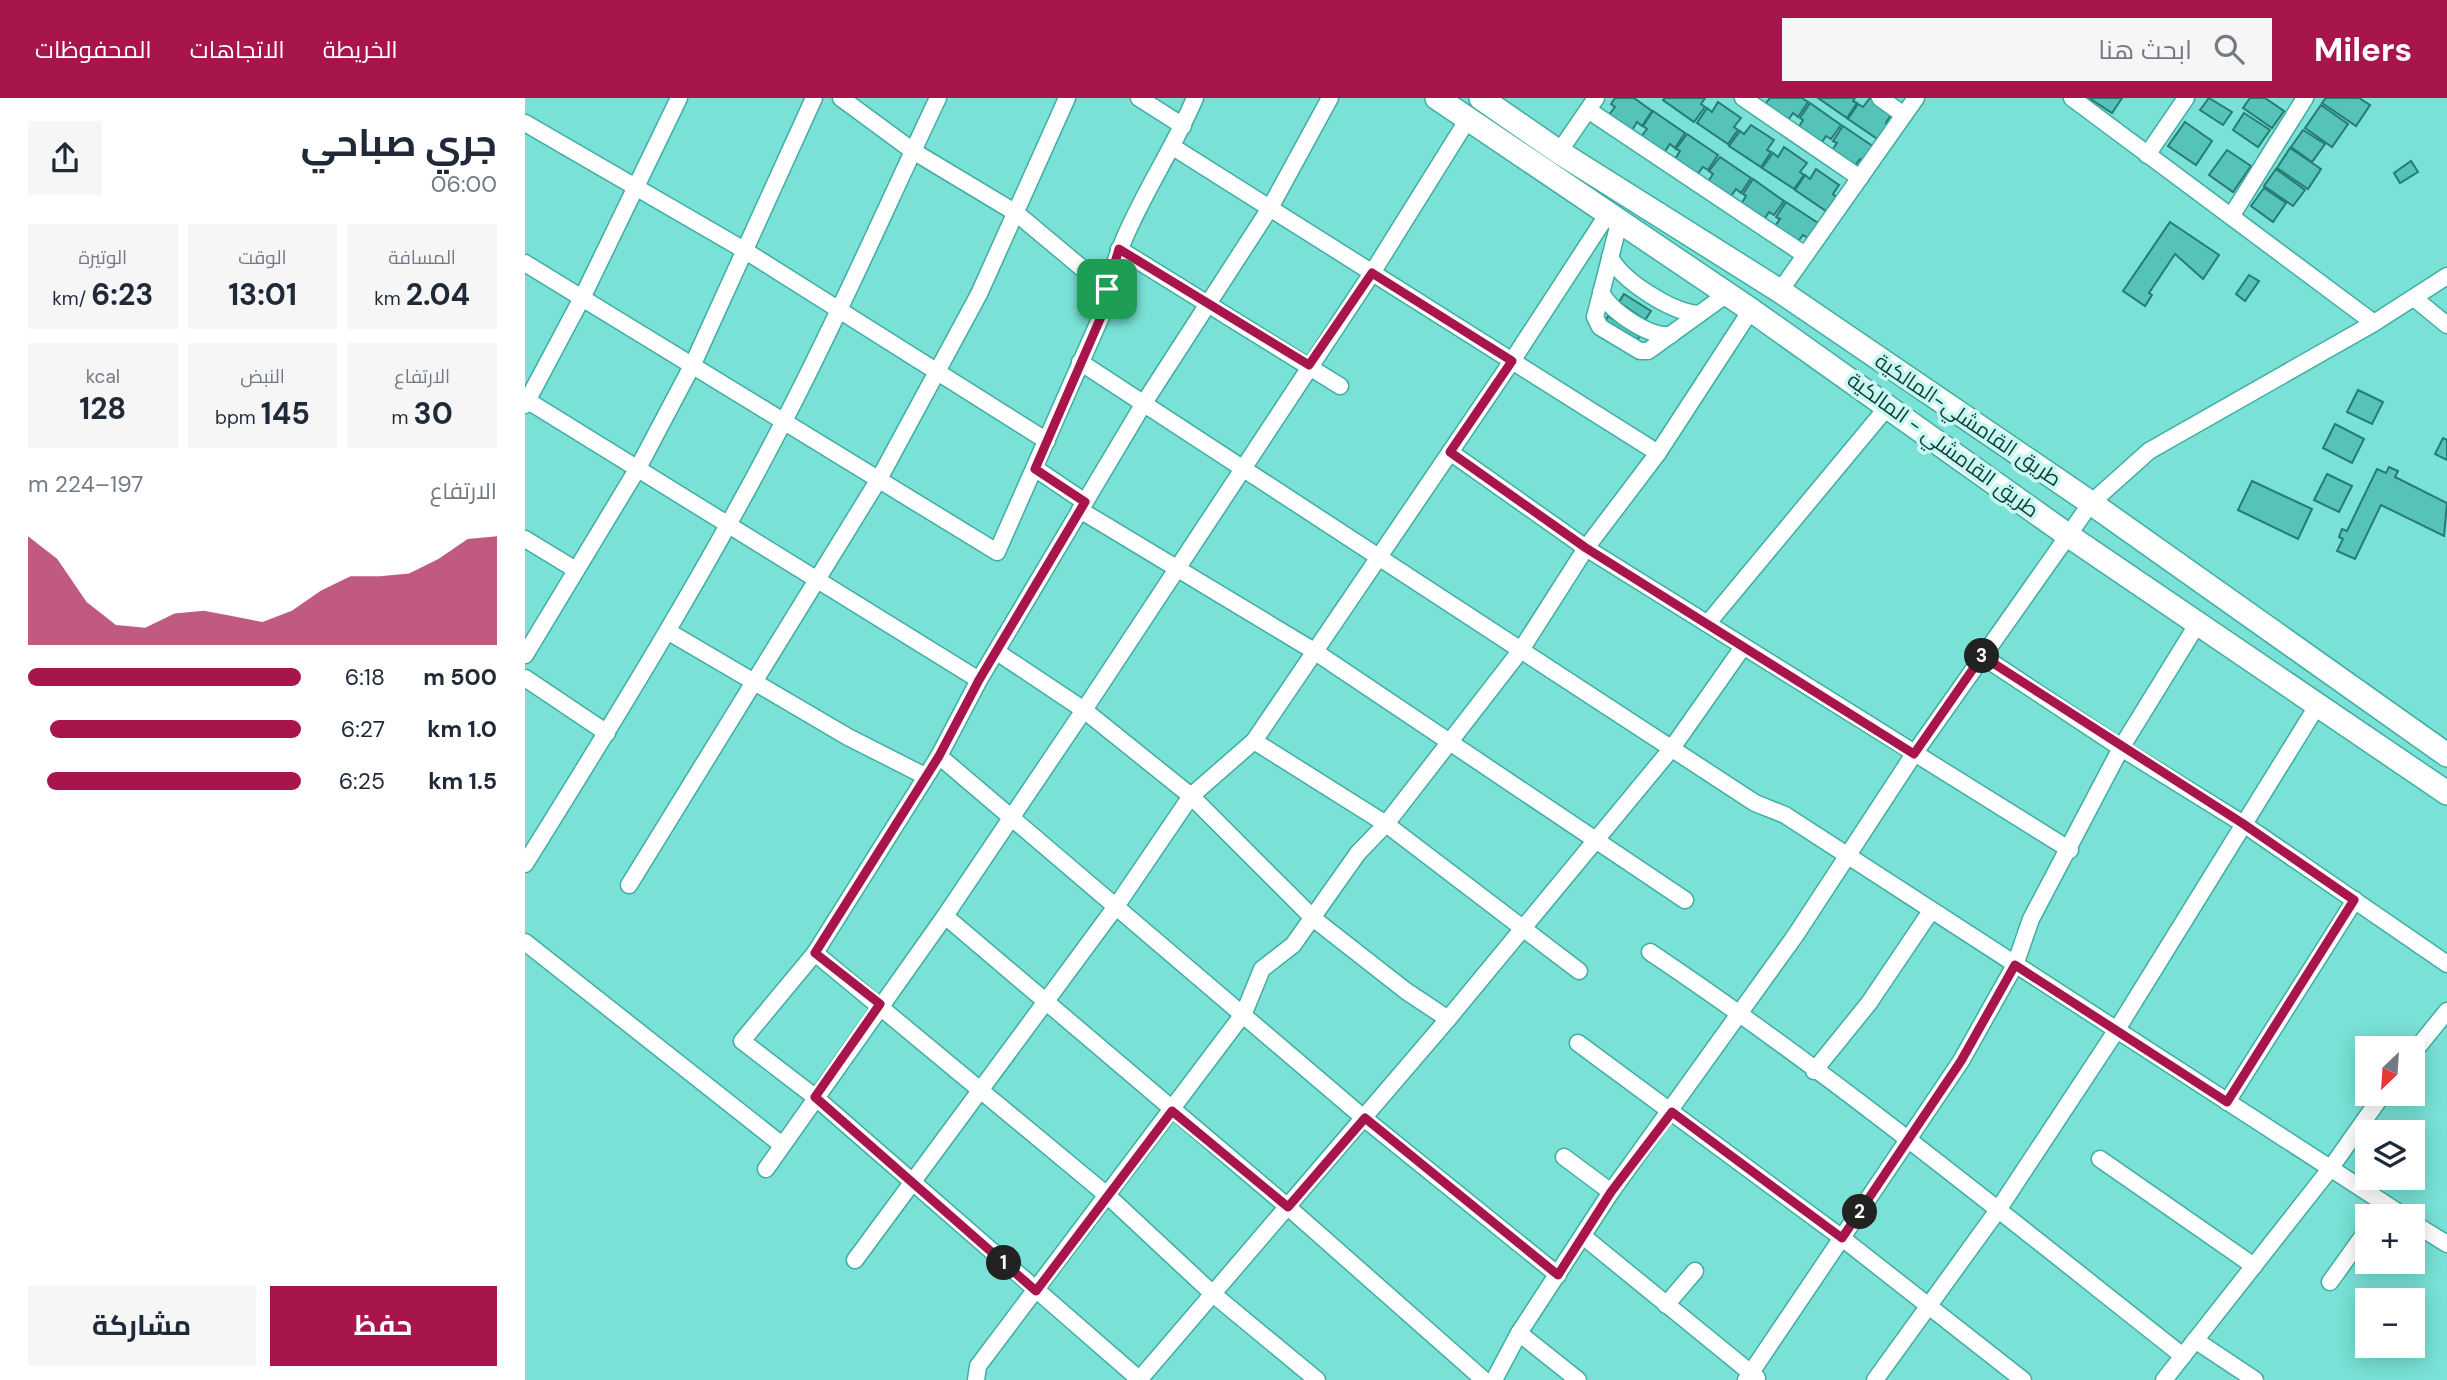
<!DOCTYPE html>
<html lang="ar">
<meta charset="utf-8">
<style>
:root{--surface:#fff;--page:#f6f6f7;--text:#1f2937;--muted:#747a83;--accent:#a8154c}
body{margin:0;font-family:"DM Sans",Cairo,sans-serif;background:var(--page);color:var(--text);direction:rtl;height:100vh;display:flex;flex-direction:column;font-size:26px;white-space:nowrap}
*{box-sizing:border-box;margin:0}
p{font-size:23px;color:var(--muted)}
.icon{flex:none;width:38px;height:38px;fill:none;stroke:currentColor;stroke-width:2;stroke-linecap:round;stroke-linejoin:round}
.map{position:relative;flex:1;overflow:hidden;direction:ltr}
.side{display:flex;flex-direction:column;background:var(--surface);width:525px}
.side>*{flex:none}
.needle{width:46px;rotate:205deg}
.controls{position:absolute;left:1830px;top:938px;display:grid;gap:14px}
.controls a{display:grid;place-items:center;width:70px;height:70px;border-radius:0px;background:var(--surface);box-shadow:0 4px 18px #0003;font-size:35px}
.pin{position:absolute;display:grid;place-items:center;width:60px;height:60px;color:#fff;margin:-30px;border-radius:14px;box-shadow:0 4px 10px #0006}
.km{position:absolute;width:35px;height:35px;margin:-18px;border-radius:50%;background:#222;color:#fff;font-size:19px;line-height:35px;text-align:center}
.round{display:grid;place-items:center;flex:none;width:74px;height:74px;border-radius:0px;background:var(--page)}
.summary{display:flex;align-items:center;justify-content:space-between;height:119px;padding:0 28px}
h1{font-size:38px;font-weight:700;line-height:52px}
.stats{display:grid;grid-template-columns:repeat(3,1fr);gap:10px;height:119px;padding:7px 28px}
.stats div{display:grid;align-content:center;border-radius:0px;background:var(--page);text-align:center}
.stats b{font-size:30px;font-weight:700}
.stats small{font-size:19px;font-weight:400}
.stats p{font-size:19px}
.chart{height:196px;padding:14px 28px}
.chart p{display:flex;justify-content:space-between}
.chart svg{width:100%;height:126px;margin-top:7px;fill:var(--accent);opacity:.7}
.cta{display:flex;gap:14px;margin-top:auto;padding:14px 28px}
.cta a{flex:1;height:80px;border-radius:0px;background:var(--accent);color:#fff;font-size:28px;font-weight:700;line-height:80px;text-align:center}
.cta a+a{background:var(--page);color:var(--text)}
ul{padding:0 28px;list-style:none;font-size:23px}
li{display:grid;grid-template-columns:112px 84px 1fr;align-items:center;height:52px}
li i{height:18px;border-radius:9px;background:var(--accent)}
header{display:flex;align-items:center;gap:42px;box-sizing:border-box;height:98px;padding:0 35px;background:var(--accent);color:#fff}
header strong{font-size:33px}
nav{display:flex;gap:38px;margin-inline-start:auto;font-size:24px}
.search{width:490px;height:63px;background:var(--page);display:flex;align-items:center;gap:18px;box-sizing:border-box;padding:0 24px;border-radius:0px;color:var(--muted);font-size:26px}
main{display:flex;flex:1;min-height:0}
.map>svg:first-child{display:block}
</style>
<header>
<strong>Milers</strong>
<div class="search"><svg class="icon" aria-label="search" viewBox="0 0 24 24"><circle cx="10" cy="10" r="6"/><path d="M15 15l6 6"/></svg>ابحث هنا</div>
<nav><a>الخريطة</a><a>الاتجاهات</a><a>المحفوظات</a></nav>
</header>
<main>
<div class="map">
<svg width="1922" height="1282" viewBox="0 0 1922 1282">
<rect width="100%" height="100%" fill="#79e1d6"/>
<g fill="#56c3b8" stroke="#287b74" stroke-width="2">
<polygon points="1090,0 1109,0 1127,13 1117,28 1112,24 1106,34 1083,18 1090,9 1086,6"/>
<polygon points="1140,0 1180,0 1176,6 1180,9 1169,24 1138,2"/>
<polygon points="1245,0 1277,0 1283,4 1273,19 1268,15 1261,25 1238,9"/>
<polygon points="1293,0 1330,0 1328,3 1332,5 1322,20"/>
<polygon points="1345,0 1367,15 1361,25 1364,27 1354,42 1323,21 1333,6 1338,9"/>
<polygon points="1564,0 1597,0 1587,15"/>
<polygon points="1684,0 1707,14 1698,27 1675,12"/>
<polygon points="1725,0 1740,0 1759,13 1747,30 1718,10"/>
<polygon points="1801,0 1834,0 1845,7 1831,28 1797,5"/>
<polygon points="1193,4 1216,20 1209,29 1213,32 1203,46 1172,25 1182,10 1187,14"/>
<polygon points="1285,5 1316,27 1306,41 1301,38 1295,47 1272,32 1278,22 1275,20"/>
<polygon points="1796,7 1823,26 1807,49 1780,30"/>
<polygon points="1128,13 1160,35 1150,50 1145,46 1138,56 1115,40 1122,31 1118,28"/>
<polygon points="1719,15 1745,32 1733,49 1708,32"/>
<polygon points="1660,24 1687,43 1671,67 1643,48"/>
<polygon points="1226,27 1249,42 1242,52 1246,54 1236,69 1204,48 1215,33 1219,36"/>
<polygon points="1318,28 1349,49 1340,64 1335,61 1328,70 1305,55 1312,45 1308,43"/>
<polygon points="1778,32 1800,46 1787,64 1766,49"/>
<polygon points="1162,36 1193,57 1183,72 1178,69 1171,78 1149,63 1155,53 1151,51"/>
<polygon points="1259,49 1282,65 1275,74 1279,77 1269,91 1237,70 1248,55 1253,59"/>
<polygon points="1765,50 1796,71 1783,91 1752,70"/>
<polygon points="1702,52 1726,68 1708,94 1684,77"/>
<polygon points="1195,59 1226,80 1216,95 1211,91 1204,101 1182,85 1188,76 1184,73"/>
<polygon points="1886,63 1893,74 1875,85 1869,75"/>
<polygon points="1291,71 1314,87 1308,96 1311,99 1301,113 1270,92 1280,77 1285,81"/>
<polygon points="1751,71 1780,92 1768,108 1739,88"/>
<polygon points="1228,81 1259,103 1249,117 1244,114 1238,123 1215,108 1221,98 1218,96"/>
<polygon points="1739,90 1761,105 1748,124 1726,108"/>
<polygon points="1261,104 1293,125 1283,140 1278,137 1271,146 1248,131 1255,121 1251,119"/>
<polygon points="1645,124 1694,157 1678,181 1650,156 1624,195 1627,197 1620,208 1598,193"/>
<polygon points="1724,177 1734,183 1720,203 1711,196"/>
<polygon points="1099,196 1126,213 1120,222 1094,204"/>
<polygon points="1083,218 1115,238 1110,245 1079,226"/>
<polygon points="1833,292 1858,304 1847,326 1822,314"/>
<polygon points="1810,326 1839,341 1827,365 1798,350"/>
<polygon points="1918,340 1922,342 1922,362 1910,356"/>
<polygon points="1864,369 1873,373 1870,379 1922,405 1919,438 1856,407 1830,461 1812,453 1818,441 1814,439 1817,431 1822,433 1852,371 1861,375"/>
<polygon points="1802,376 1827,388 1814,414 1789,402"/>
<polygon points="1727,383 1787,411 1773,441 1713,412"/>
</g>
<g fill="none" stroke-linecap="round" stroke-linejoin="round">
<defs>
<g id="minor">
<polyline points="316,0 388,53 491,115 582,191"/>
<polyline points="614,0 658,28"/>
<polyline points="1218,0 1335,80"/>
<polyline points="1355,0 1379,17"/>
<polyline points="1547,0 1849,225"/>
<polyline points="1063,12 1280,157"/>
<polyline points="0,25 219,152 522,343"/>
<polyline points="648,49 1133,355"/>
<polyline points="1034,54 1071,0"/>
<polyline points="1622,57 1661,0"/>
<polyline points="1707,117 1780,0"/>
<polyline points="1094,125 1070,219 1075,229 1115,253 1123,253 1202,196"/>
<polyline points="594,151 815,288"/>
<path d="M1085,159C1097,183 1148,215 1174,216"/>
<path d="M0,165L472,454L579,212C588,136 641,69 670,0"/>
<polyline points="1255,193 1391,0"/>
<path d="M1076,194C1085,213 1125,240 1146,237"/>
<polyline points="1889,200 1922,227"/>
<polyline points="555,264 1230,705 1260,717 1879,1118"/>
<polyline points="0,301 454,582"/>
<polyline points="0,307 58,198 154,0"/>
<polyline points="925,354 1061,450 1545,752"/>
<polyline points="511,371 560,404"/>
<polyline points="555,412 789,553 1160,802"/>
<polyline points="0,441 51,472"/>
<polyline points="1183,525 1364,307"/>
<polyline points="144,534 323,639 400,678"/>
<polyline points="472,554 559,612 666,698 789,821 881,893 923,921"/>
<polyline points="0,557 113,370 168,266 289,0"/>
<polyline points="1457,558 1596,650 1717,725 1922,866"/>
<polyline points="0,580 82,635"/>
<polyline points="729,643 861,726 1054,873"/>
<polyline points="414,658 840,1021 1033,1177"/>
<path d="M0,766C91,620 181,474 260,321C315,216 362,107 413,0"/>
<polyline points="104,787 354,381 454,196 542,0"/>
<polyline points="420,818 763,1109 959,1282"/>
<polyline points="0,844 257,1047"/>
<path d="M1125,854C1310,978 1483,1120 1658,1258"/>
<polyline points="290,855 583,1098 688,1196 792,1282"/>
<polyline points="1053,945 1317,1140 1498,1282"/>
<polyline points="1888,955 1922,913"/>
<polyline points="1289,973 1344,905 1406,813"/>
<polyline points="1702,1004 1830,802"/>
<polyline points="1039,1059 1086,1094"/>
<polyline points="1575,1061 1729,1168"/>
<polyline points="241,1071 420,818 559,612 847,175 943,21"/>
<polyline points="1888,1125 1922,1146"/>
<polyline points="1059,1139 1232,1280"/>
<polyline points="330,1162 592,807 666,698 729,643 987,263 1082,117"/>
<polyline points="1805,1184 1843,1131"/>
<polyline points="1141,1207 1170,1173"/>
<polyline points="994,1235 1053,1282"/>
<polyline points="1670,1242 1730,1282"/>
<polyline points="451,1282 453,1268 719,915 737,871 768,847 833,755 861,726 996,552 1061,450 1133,355 1226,212"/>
<polyline points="614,1282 923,921 1147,650 1218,549"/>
<polyline points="615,1282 290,999 217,943 290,855 414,658 454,582 619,305 745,110 805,0"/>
<polyline points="969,1282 994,1235 1086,1094 1270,838 1389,656 1566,405 1624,353 1849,225 1922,178"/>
<polyline points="1221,1282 1436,963 1490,867 1506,821 1596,650 1673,525"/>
<polyline points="1350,1282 1473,1112 1591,933 1792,608"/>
<polyline points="1639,1282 1805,1071 1858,996"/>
</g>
<g id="highway">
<polyline points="912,0 1226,212 1544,438 1922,695"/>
<polyline points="956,0 1034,54 1255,193 1566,405 1922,657"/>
</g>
</defs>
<use href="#minor" stroke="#40ada2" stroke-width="19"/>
<use href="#highway" stroke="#40ada2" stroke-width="26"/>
<use href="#minor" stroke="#fff" stroke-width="16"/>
<use href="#highway" stroke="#fff" stroke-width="23"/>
</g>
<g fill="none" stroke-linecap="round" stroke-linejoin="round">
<defs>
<polygon id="route" points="594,151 784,267 847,175 987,263 925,354 1061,450 1389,656 1457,558 1717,725 1829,802 1702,1004 1490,867 1436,963 1317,1140 1147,1014 1086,1094 1033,1177 840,1020 763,1109 647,1013 511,1193 290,999 355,906 290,855 414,658 454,582 560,404 510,371 579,212 582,191"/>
</defs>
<use href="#route" stroke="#fff" stroke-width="14"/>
<use href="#route" stroke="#a8154c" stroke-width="9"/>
</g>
<g text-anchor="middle" stroke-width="7" stroke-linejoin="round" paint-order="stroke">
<g font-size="21" fill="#0e3c38" stroke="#c8f8f2">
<text transform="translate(1443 322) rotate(34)" y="7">طريق القامشلي-المالكية</text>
<text transform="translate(1418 347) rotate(36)" y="7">طريق القامشلي - المالكية</text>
</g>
</g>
</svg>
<div class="controls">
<a><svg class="needle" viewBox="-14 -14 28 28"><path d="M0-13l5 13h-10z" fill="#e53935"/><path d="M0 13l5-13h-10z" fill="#747a83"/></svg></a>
<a><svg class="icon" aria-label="layers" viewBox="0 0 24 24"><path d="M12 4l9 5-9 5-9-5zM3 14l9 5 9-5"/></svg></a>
<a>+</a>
<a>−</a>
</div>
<div class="pin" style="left:582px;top:191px;background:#1e9e55"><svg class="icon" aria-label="arrive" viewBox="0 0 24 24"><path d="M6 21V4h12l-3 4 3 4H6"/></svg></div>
<b class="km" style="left:479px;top:1165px">1</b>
<b class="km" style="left:1335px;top:1114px">2</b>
<b class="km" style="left:1457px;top:558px">3</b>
</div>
<section class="side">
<div class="summary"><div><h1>جري صباحي</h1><p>06:00</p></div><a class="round"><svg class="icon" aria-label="share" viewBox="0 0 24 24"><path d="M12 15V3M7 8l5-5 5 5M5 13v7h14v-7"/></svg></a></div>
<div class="stats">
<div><p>المسافة</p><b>2.04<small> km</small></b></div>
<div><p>الوقت</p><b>13:01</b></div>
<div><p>الوتيرة</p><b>6:23<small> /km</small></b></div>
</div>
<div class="stats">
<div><p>الارتفاع</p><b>30<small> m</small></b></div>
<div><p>النبض</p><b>145<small> bpm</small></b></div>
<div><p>kcal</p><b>128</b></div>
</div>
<div class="chart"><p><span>الارتفاع</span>197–224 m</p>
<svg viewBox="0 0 160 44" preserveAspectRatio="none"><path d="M0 44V6L10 14L20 29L30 37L40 38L50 33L60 32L70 34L80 36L90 32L100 25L110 20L120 20L130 19L140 14L150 7L160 6V44z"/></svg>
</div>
<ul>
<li><b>500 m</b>6:18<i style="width:100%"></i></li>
<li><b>1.0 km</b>6:27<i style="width:92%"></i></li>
<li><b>1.5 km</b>6:25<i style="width:93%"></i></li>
</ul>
<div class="cta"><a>حفظ</a><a>مشاركة</a></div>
</section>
</main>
